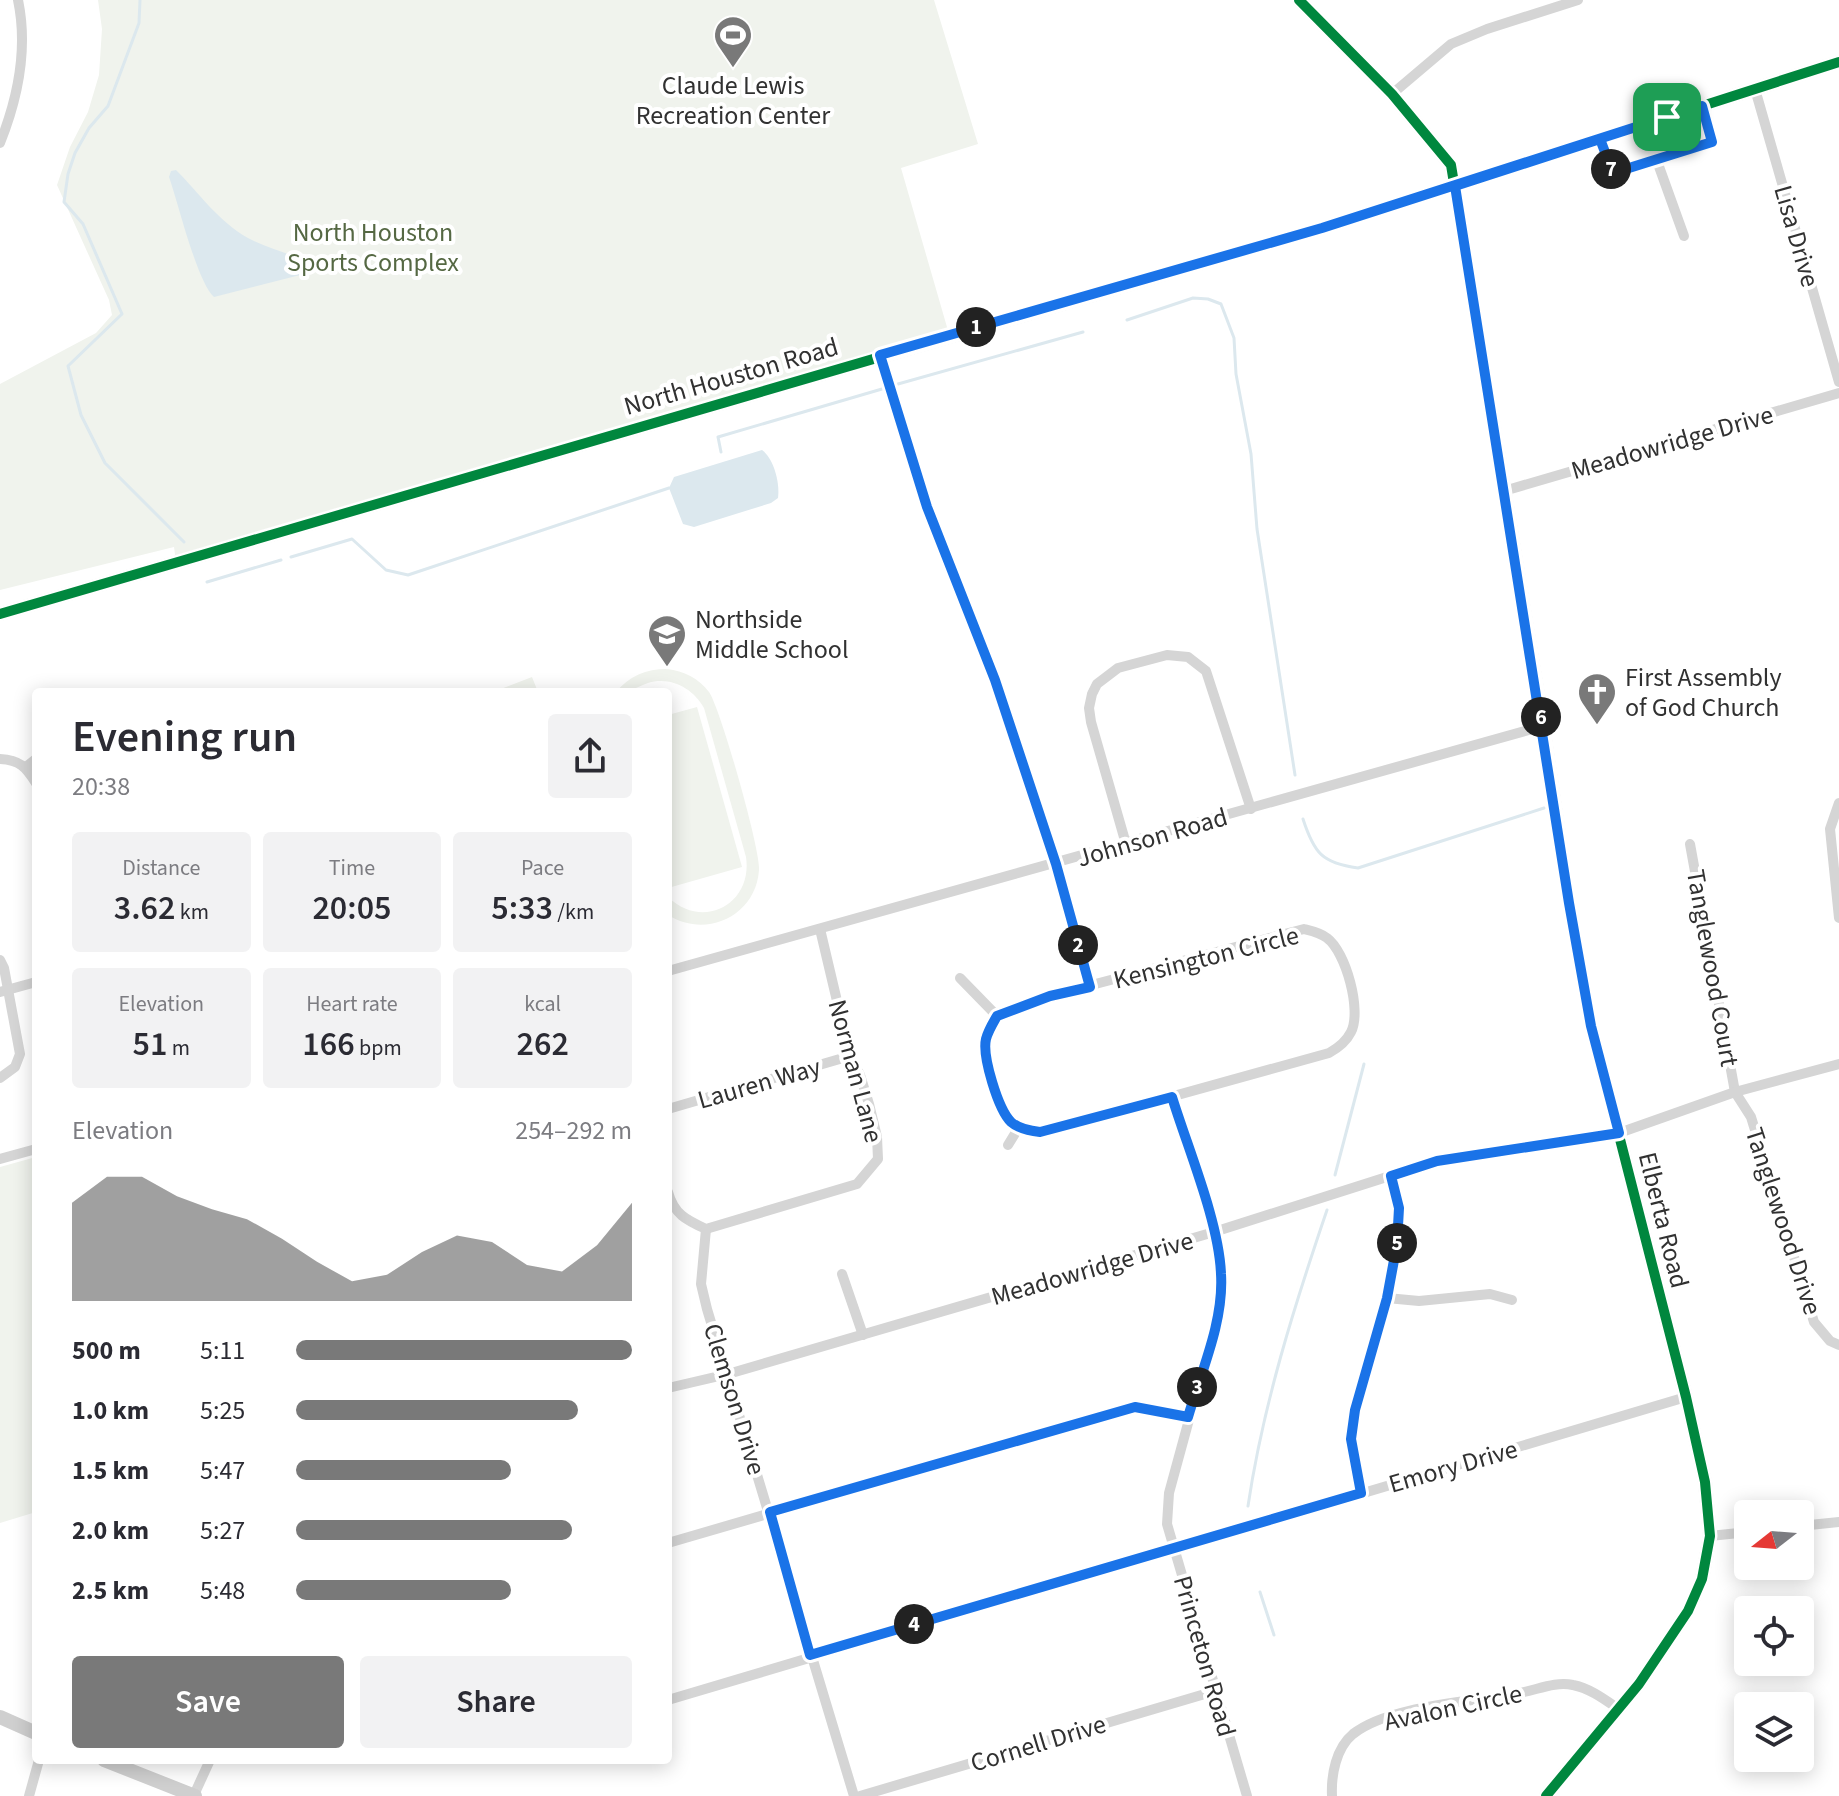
<!DOCTYPE html>
<meta charset="utf-8">
<style>
:root{--surface:#fff;--page:#f2f2f3;--text:#2b2b33;--muted:#7c7c81;--accent:#797979}
body{margin:0;font-family:"Source Sans 3",sans-serif;background:var(--page);color:var(--text);height:100vh;display:flex;flex-direction:column;font-size:30px;white-space:nowrap}
*{box-sizing:border-box;margin:0}
p{font-size:26px;color:var(--muted)}
.icon{flex:none;width:44px;height:44px;fill:none;stroke:currentColor;stroke-width:2;stroke-linecap:round;stroke-linejoin:round}
.map{position:relative;flex:1;overflow:hidden}
.drawer{position:absolute;left:32px;top:688px;width:640px;height:1076px;display:flex;flex-direction:column;background:var(--surface);border-radius:8px;box-shadow:0 4px 20px #0003}
.drawer>*{flex:none}
.needle{width:52px;rotate:253deg}
.controls{position:absolute;left:1734px;top:1500px;display:grid;gap:16px}
.controls a{display:grid;place-items:center;width:80px;height:80px;border-radius:8px;background:var(--surface);box-shadow:0 4px 20px #0003;font-size:40px}
.pin{position:absolute;display:grid;place-items:center;width:68px;height:68px;color:#fff;margin:-34px;border-radius:16px;box-shadow:0 4px 12px #0006}
.km{position:absolute;width:40px;height:40px;margin:-20px;border-radius:50%;background:#222;color:#fff;font-size:22px;line-height:40px;text-align:center}
.round{display:grid;place-items:center;flex:none;width:84px;height:84px;border-radius:8px;background:var(--page)}
.summary{display:flex;align-items:center;justify-content:space-between;height:136px;padding:0 40px}
h1{font-size:44px;font-weight:600;line-height:60px}
.stats{display:grid;grid-template-columns:repeat(3,1fr);gap:12px;height:136px;padding:8px 40px}
.stats div{display:grid;align-content:center;border-radius:8px;background:var(--page);text-align:center}
.stats b{font-size:34px;font-weight:600}
.stats small{font-size:22px;font-weight:400}
.stats p{font-size:22px}
.chart{height:224px;padding:16px 40px}
.chart p{display:flex;justify-content:space-between}
.chart svg{width:100%;height:144px;margin-top:8px;fill:var(--accent);opacity:.7}
.primary-button{display:flex;gap:16px;margin-top:auto;padding:16px 40px}
.primary-button a{flex:1;height:92px;border-radius:8px;background:var(--accent);color:#fff;font-size:32px;font-weight:600;line-height:92px;text-align:center}
.primary-button a+a{background:var(--page);color:var(--text)}
ul{padding:0 40px;list-style:none;font-size:26px}
li{display:grid;grid-template-columns:128px 96px 1fr;align-items:center;height:60px}
li i{height:20px;border-radius:10px;background:var(--accent)}
.map>svg:first-child{display:block}
</style>
<div class="map">
<svg width="1839" height="1796" viewBox="0 0 1839 1796">
<rect width="100%" height="100%" fill="#fff"/>
<g fill="#f0f3ed">
<polygon points="98,0 934,0 978,144 901,168 949,334 176,562 174,547 0,590 0,384 96,333 112,315 109,300 57,185 70,147 88,112 99,75 102,29"/>
<path d="M667,669C684,671 698,678 709,692C720,707 761,851 759,870C756,916 706,939 668,915V897C703,931 753,904 746,857L704,708C693,688 670,676 648,683C635,688 630,692 616,692C629,676 646,669 667,669Z"/>
<polygon points="532,677 538,692 493,692"/>
<polygon points="697,707 742,867 668,888 668,715"/>
<polygon points="36,1157 36,1512 0,1523 0,1167"/>
</g>
<g fill="#dce8ee">
<path d="M176,170C200,194 218,221 248,238C269,249 291,254 312,263L313,269L308,273L214,297C197,282 178,202 169,177L171,171Z"/>
<path d="M762,450C774,459 780,483 778,498L771,503L694,527L683,524L669,488L674,477Z"/>
</g>
<g fill="none" stroke-linecap="round" stroke-linejoin="round">
<g stroke="#dce8ee" stroke-width="3">
<polyline points="140,0 139,23 108,106 89,128 75,153 68,174 64,202 83,224 122,314 68,366 81,415 105,463 184,542"/>
<polyline points="1127,320 1193,298 1208,299 1221,304 1234,338 1236,374 1251,454 1257,529 1295,775"/>
<polyline points="898,384 1083,332"/>
<polyline points="721,452 718,437 882,389"/>
<polyline points="291,557 352,539 386,570 408,575 669,488"/>
<polyline points="207,582 281,560"/>
<path d="M1303,819C1314,853 1322,863 1358,868L1544,808"/>
<polyline points="1335,1175 1364,1064"/>
<path d="M1248,1506C1263,1405 1294,1307 1327,1210"/>
<polyline points="1260,1592 1274,1635"/>
</g>
<g stroke="#d5d5d5" stroke-width="10">
<polyline points="1755,89 1839,382"/>
<polyline points="1392,94 1451,44 1487,29 1578,0"/>
<polyline points="1600,139 1613,173 1712,142 1702,106"/>
<path d="M0,143C18,98 28,48 18,0"/>
<polyline points="1657,161 1684,236"/>
<polyline points="880,355 927,507 995,680 1056,864 1090,987"/>
<polyline points="1504,491 1839,393"/>
<path d="M0,759C20,760 26,767 36,783"/>
<polyline points="26,767 36,759"/>
<polyline points="1839,803 1830,829 1839,918"/>
<polyline points="1126,844 1091,722 1089,708 1092,694 1097,684 1118,668 1167,655 1188,657 1206,671 1251,809"/>
<polyline points="1690,844 1735,1092 1751,1117 1814,1322 1830,1341 1839,1345"/>
<path d="M1304,929C1312,931 1321,933 1327,938C1346,952 1362,1011 1351,1032C1346,1042 1338,1048 1329,1053L1055,1129C1011,1137 1002,1115 992,1077C989,1065 983,1052 986,1039C988,1031 993,1023 997,1016L1050,996Z"/>
<polyline points="0,960 4,968 20,1054 15,1067 0,1078"/>
<polyline points="668,971 1543,726"/>
<polyline points="960,978 997,1016"/>
<polyline points="0,992 36,982"/>
<polyline points="1172,1097 1214,1232 1221,1274 1214,1328 1169,1493 1167,1524 1247,1796"/>
<polyline points="668,1109 850,1056"/>
<polyline points="1008,1145 1019,1127"/>
<polyline points="0,1159 36,1149"/>
<path d="M668,1192C674,1214 686,1220 706,1229L857,1184L878,1159L877,1137L869,1104L860,1075L850,1056L820,929"/>
<polyline points="706,1229 701,1284 707,1309 854,1796"/>
<polyline points="842,1274 863,1335"/>
<polyline points="1387,1298 1419,1301 1490,1294 1512,1300"/>
<polyline points="668,1388 728,1374 1214,1232 1437,1161 1619,1133 1735,1092 1839,1064"/>
<polyline points="1361,1493 1351,1439 1355,1410 1387,1298 1397,1244 1399,1208 1391,1176"/>
<polyline points="1800,1526 1839,1522"/>
<polyline points="1710,1536 1748,1532"/>
<polyline points="668,1543 1135,1407 1188,1417"/>
<polyline points="668,1700 1686,1397"/>
<polyline points="194,1795 210,1760"/>
<polyline points="29,1796 39,1760"/>
<polyline points="860,1796 1215,1691"/>
<path d="M1332,1796C1331,1775 1336,1748 1353,1734C1390,1705 1473,1702 1519,1693C1537,1690 1555,1681 1573,1685C1589,1688 1604,1699 1617,1708"/>
</g>
<g stroke="#cfcfcf" stroke-width="14">
<polyline points="1299,0 1392,94 1451,165 1543,726 1569,903 1591,1026 1686,1397 1705,1482 1710,1536 1702,1579 1688,1611 1639,1684 1546,1796"/>
<polyline points="0,614 1322,228 1839,62"/>
<polyline points="0,1717 36,1733"/>
<polyline points="104,1760 195,1796"/>
</g>
<defs>
<g id="cycleway">
<polyline points="1299,0 1392,94 1451,165 1543,726 1569,903 1591,1026 1686,1397 1705,1482 1710,1536 1702,1579 1688,1611 1639,1684 1546,1796"/>
<polyline points="0,614 1322,228 1839,62"/>
</g>
</defs>
<use href="#cycleway" stroke="#fff" stroke-width="15"/>
<use href="#cycleway" stroke="#00873e" stroke-width="10"/>
</g>
<g fill="none" stroke-linecap="round" stroke-linejoin="round">
<defs>
<path id="route" d="M1667,117L1322,228L880,355L927,507L995,680L1056,864L1090,987L1050,996L997,1016C993,1023 988,1031 986,1039C982,1056 998,1109 1011,1122C1019,1129 1030,1131 1040,1132L1172,1097C1188,1149 1219,1222 1221,1274C1224,1322 1201,1372 1188,1417L1135,1407L770,1512L810,1655L1361,1493L1351,1439L1355,1410L1387,1298L1397,1244L1399,1208L1391,1176L1437,1161L1619,1133L1591,1026L1569,903L1455,186L1600,139L1613,173L1712,142L1702,106L1667,117"/>
</defs>
<use href="#route" stroke="#fff" stroke-width="16"/>
<use href="#route" stroke="#1a73e8" stroke-width="10"/>
</g>
<defs>
<symbol id="stadium-pin" viewBox="-11 -11 22 30"><path d="M0 17L-7.5 6A9.5 9.5 0 1 1 7.5 6Z" fill="#797979" stroke="#fff"/><path d="M0-5a6.5 5 0 1 0 0 10a6.5 5 0 1 0 0-10ZM-3.5-1.8h7v3.6h-7Z" fill="#fff"/></symbol>
<symbol id="school-pin" viewBox="-11 -11 22 30"><path d="M0 17L-7.5 6A9.5 9.5 0 1 1 7.5 6Z" fill="#797979" stroke="#fff"/><path d="M0-5L7-2L0 1L-7-2ZM-4 1L0 2.5L4 1V4Q0 6-4 4Z" fill="#fff"/></symbol>
<symbol id="church-pin" viewBox="-11 -11 22 30"><path d="M0 17L-7.5 6A9.5 9.5 0 1 1 7.5 6Z" fill="#797979" stroke="#fff"/><path d="M-1.2-6h2.4v3.5h3.3v2.4h-3.3V6h-2.4V-.1h-3.3v-2.4h3.3Z" fill="#fff"/></symbol>
</defs>
<g fill-rule="evenodd">
<use href="#stadium-pin" x="711" y="13" width="44" height="60"/>
<use href="#school-pin" x="645" y="612" width="44" height="60"/>
<use href="#church-pin" x="1575" y="670" width="44" height="60"/>
</g>
<g text-anchor="middle" stroke-width="8" stroke-linejoin="round" paint-order="stroke">
<g font-size="26" fill="#313131" stroke="#fff" text-anchor="start">
<text x="733" y="94" text-anchor="middle">Claude Lewis<tspan x="733" dy="30">Recreation Center</tspan></text>
<text x="695" y="628">Northside<tspan x="695" dy="30">Middle School</tspan></text>
<text x="1625" y="686">First Assembly<tspan x="1625" dy="30">of God Church</tspan></text>
</g>
<g font-size="26" fill="#556843" stroke="#fff">
<text x="373" y="241">North Houston<tspan x="373" dy="30">Sports Complex</tspan></text>
</g>
<g font-size="26" fill="#313131" stroke="#fff">
<text transform="translate(1797 236) rotate(74)" y="9">Lisa Drive</text>
<text transform="translate(731 376) rotate(-16)" y="9">North Houston Road</text>
<text transform="translate(1672 442) rotate(-16)" y="9">Meadowridge Drive</text>
<text transform="translate(1152 837) rotate(-16)" y="9">Johnson Road</text>
<text transform="translate(1206 957) rotate(-14)" y="9">Kensington Circle</text>
<text transform="translate(1713 968) rotate(80)" y="9">Tanglewood Court</text>
<text transform="translate(856 1071) rotate(75)" y="9">Norman Lane</text>
<text transform="translate(759 1083) rotate(-16)" y="9">Lauren Way</text>
<text transform="translate(1664 1220) rotate(76)" y="9">Elberta Road</text>
<text transform="translate(1784 1221) rotate(72)" y="9">Tanglewood Drive</text>
<text transform="translate(1092 1268) rotate(-16)" y="9">Meadowridge Drive</text>
<text transform="translate(735 1399) rotate(73)" y="9">Clemson Drive</text>
<text transform="translate(1453 1466) rotate(-16)" y="9">Emory Drive</text>
<text transform="translate(1205 1656) rotate(74)" y="9">Princeton Road</text>
<text transform="translate(1453 1707) rotate(-12)" y="9">Avalon Circle</text>
<text transform="translate(1038 1743) rotate(-17)" y="9">Cornell Drive</text>
</g>
</g>
</svg>
<div class="controls">
<a><svg class="needle" viewBox="-14 -14 28 28"><path d="M0-13l5 13h-10z" fill="#e53935"/><path d="M0 13l5-13h-10z" fill="#7c7c81"/></svg></a>
<a><svg class="icon" aria-label="locate" viewBox="0 0 24 24"><circle cx="12" cy="12" r="6"/><path d="M12 2v4M12 18v4M2 12h4M18 12h4"/></svg></a>
<a><svg class="icon" aria-label="layers" viewBox="0 0 24 24"><path d="M12 4l9 5-9 5-9-5zM3 14l9 5 9-5"/></svg></a>
</div>
<div class="pin" style="left:1667px;top:117px;background:#1e9e55"><svg class="icon" aria-label="arrive" viewBox="0 0 24 24"><path d="M6 21V4h12l-3 4 3 4H6"/></svg></div>
<b class="km" style="left:976px;top:327px">1</b>
<b class="km" style="left:1078px;top:945px">2</b>
<b class="km" style="left:1197px;top:1387px">3</b>
<b class="km" style="left:914px;top:1624px">4</b>
<b class="km" style="left:1397px;top:1243px">5</b>
<b class="km" style="left:1541px;top:717px">6</b>
<b class="km" style="left:1611px;top:169px">7</b>
<section class="drawer">
<div class="summary"><div><h1>Evening run</h1><p>20:38</p></div><a class="round"><svg class="icon" aria-label="share" viewBox="0 0 24 24"><path d="M12 15V3M7 8l5-5 5 5M5 13v7h14v-7"/></svg></a></div>
<div class="stats">
<div><p>Distance</p><b>3.62<small> km</small></b></div>
<div><p>Time</p><b>20:05</b></div>
<div><p>Pace</p><b>5:33<small> /km</small></b></div>
</div>
<div class="stats">
<div><p>Elevation</p><b>51<small> m</small></b></div>
<div><p>Heart rate</p><b>166<small> bpm</small></b></div>
<div><p>kcal</p><b>262</b></div>
</div>
<div class="chart"><p><span>Elevation</span>254–292 m</p>
<svg viewBox="0 0 160 44" preserveAspectRatio="none"><path d="M0 44V14L10 6L20 6L30 12L40 16L50 19L60 25L70 32L80 38L90 36L100 29L110 24L120 26L130 33L140 35L150 27L160 14V44z"/></svg>
</div>
<ul>
<li><b>500 m</b>5:11<i style="width:100%"></i></li>
<li><b>1.0 km</b>5:25<i style="width:84%"></i></li>
<li><b>1.5 km</b>5:47<i style="width:64%"></i></li>
<li><b>2.0 km</b>5:27<i style="width:82%"></i></li>
<li><b>2.5 km</b>5:48<i style="width:64%"></i></li>
</ul>
<div class="primary-button"><a>Save</a><a>Share</a></div>
</section>
</div>
